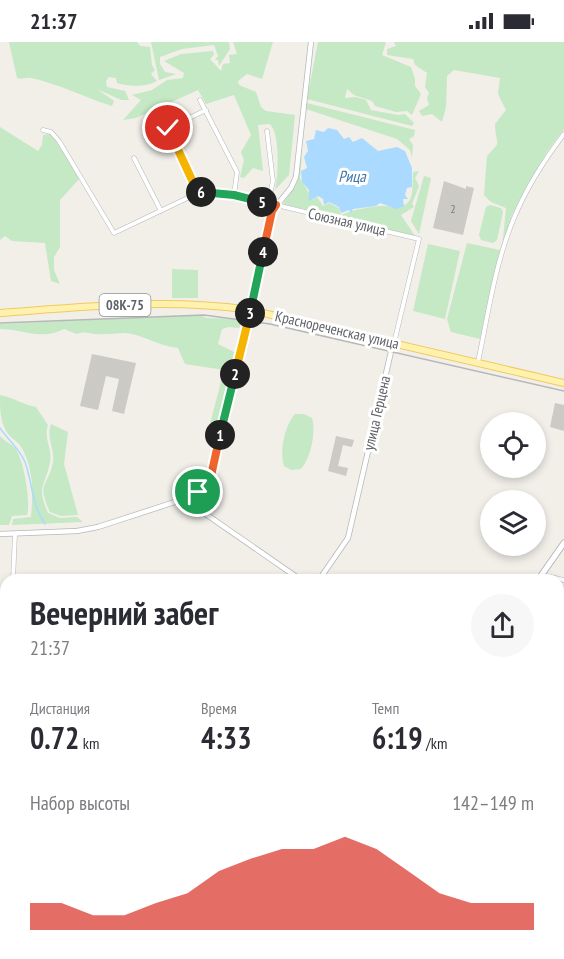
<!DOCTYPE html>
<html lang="ru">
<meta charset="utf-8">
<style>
:root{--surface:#fff;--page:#f7f7f7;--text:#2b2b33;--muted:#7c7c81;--accent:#d93025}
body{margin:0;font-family:"PT Sans Narrow",sans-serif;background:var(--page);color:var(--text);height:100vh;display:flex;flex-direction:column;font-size:22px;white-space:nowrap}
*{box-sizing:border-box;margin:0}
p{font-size:20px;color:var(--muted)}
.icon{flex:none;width:33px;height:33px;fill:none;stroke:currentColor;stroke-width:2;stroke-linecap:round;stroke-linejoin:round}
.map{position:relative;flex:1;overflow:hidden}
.drawer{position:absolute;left:0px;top:532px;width:564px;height:386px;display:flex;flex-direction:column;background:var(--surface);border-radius:18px 18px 0 0;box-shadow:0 3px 9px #0003}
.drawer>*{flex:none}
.fabs{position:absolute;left:480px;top:370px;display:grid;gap:12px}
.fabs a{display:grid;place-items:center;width:66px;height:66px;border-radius:50%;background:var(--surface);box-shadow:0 3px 9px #0003;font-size:30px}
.pin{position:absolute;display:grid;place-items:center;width:51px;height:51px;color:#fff;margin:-26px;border:3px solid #fff;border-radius:50%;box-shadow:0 2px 6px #0007}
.km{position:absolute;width:30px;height:30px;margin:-15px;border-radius:50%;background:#222;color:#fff;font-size:16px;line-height:30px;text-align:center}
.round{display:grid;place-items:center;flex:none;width:63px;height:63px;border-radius:32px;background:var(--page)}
.headline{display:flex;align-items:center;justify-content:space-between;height:102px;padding:0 30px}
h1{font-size:33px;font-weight:800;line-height:45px}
.metrics{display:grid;grid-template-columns:repeat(3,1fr);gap:9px;height:102px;padding:6px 30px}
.metrics div{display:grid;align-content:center}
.metrics b{font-size:30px;font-weight:800}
.metrics small{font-size:16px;font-weight:400}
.metrics p{font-size:16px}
.chart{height:168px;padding:12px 30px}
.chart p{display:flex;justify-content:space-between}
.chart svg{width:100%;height:108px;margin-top:6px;fill:var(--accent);opacity:.7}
.status{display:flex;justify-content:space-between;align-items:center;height:42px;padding:0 30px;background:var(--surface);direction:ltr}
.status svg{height:16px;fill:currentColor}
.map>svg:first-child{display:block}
</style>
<div class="status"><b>21:37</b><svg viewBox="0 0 49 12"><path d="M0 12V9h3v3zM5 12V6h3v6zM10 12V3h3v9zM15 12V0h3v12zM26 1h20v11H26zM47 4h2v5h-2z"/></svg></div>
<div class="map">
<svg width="564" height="917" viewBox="0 0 564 917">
<rect width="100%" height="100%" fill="#f1efe8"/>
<g fill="#c5e8c5">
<path d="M9,0H137L140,4L150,5L152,23L155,28L151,32L157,39C146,45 130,45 117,41L116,36L109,35L106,39L107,45L125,49L129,58H121L97,47L114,59L112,64C84,55 59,42 31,36C26,35 23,38 17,36Z"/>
<polygon points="151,0 229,0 230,7 219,24 218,18 215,18 218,14 214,3 182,7 160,15 160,22 165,30 176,32 159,38"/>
<path d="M233,0H273L262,37L247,32L238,39L239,43L256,50L261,65L266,69L295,73L289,133L275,148C278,135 281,89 269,82L258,83L263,129L253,126L244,136L240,135L244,118L241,110L251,93L234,53L206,62L198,48L136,76L123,78L141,58L132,53L152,48L167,38L183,36L184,31L164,19L181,12L213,9L214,13L210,17L221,29L223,22L230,21L229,13L237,12Z"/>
<polygon points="318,0 386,0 382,13 411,25 415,37 415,44 421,52 412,73 407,69 396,70 375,64 372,59 354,53 347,47 345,56 356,55 366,58 371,68 398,73 405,72 414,81 412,84 307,57"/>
<path d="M394,0H564V87L547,110L512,173L502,206L506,166L491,160L484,153L487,114C503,96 496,107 495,82L506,68L498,52L500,36L454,28L447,34L446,65L442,80L432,72L422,74L419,69L429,63L427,56L429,51L425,45L427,31L415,23L413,17L387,13V7L396,4Z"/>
<polygon points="307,61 415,88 414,94 409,97 413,103 412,116 410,108 397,97 306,67"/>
<polygon points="0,85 38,109 42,103 43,93 51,92 80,136 60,158 60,205 54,215 54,228 60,242 51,239 45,201 12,199 5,194 0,198"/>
<path d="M302,112L300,136L309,151V159L317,155L323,164L329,161L339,166L341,173C347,169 376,163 385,164C415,168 412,155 413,130L419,129L415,136L419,144L412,162L414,165L401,173L415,194L283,162L296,143Z"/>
<polygon points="424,134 431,136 419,192 411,179"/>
<polygon points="490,163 501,166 503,170 497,198 493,201 481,198 479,193 486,165"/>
<polygon points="467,201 500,208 480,297 451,290 447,277"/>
<polygon points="428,202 460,209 445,277 413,269"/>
<polygon points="172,227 198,228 198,256 172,256"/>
<path d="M200,273L207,276L239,277L242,280L239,286L229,285L222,287L218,302L236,311L219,381L215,383L210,382L224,328L185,322L178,306C158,304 143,292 124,291C115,291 105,293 95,292C87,291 85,289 77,292L64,287C39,299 25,287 0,287V282Z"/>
<path d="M0,353C14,356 24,363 36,365L48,383C43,396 53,407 50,420C45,446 36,443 48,471L60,476L77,475L83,480L12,483L13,477L31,475C33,451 34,429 22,406C18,400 13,397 9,393C0,382 0,368 0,353Z"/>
<path d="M295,372H304L312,376C316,390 311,415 301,427L291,428L284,424C279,409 285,383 295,372Z"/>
<path d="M51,382L68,390L64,422L78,473L61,474L50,470C36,439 48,446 53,420C55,407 46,396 51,382Z"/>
<path d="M0,394C4,399 12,402 15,406C24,418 31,460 27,473L12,474L9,483H0Z"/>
</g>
<polygon fill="#aadaff" points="328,86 337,88 344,97 349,95 353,100 362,96 378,109 397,105 405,109 412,126 412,145 407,146 405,153 408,157 403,157 404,164 397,167 380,161 376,164 353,167 351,171 349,168 341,171 339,165 329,160 324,163 323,157 318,154 309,159 309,148 302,140 301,129 307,126 304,115 308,109 306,99 314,97 316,88 324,90"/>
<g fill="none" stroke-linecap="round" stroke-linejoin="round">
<path stroke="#aadaff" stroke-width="1.5" d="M0,386C8,398 19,406 25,420C33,442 31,462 45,482"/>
</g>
<g fill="#cccac5">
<polygon points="444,139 466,147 466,144 474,146 463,193 433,186"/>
<polygon points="92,312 136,321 124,372 112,369 119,337 106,334 98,368 80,364"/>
<polygon points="555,361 564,363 564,389 550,385"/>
<polygon points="336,394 354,398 352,405 343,403 338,424 348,426 346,434 328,429"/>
<polygon points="564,630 564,692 558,688 558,639"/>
</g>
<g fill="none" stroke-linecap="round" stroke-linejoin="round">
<defs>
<g id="minor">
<polyline points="200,58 237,130 234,153"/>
<polyline points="162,73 198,151"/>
<polyline points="168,86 206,68"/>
<polyline points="43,88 51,90 59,99 114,191 198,151 234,153 419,197 394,301"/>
<polyline points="267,89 273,139 268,161"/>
<polyline points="134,116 161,169"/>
<path d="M478,320C488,273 495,221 514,176C526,147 545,117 564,92"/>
<polyline points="542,533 564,538"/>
<polyline points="13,538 15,492"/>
<polyline points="6,561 4,568 6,584"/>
</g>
<g id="tertiary">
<polyline points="184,457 301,538"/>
<polyline points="0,492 77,489 98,485 184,457 198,450 211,434 272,169 291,146 296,135 311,0"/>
<polyline points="319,538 348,496 393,301"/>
<polyline points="44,917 45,912"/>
</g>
<g id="secondary">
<polyline points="538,538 564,501"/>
<polyline points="0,850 6,851"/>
<polyline points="281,912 318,917"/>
<polyline points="330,917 331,912"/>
</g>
<path id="primary" d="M0,271C83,265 167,256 250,268L564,341"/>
</defs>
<use href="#minor" stroke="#b5b8bc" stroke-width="5"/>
<use href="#tertiary" stroke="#b5b8bc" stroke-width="6"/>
<use href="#secondary" stroke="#b6babf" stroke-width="7"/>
<use href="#primary" stroke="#f2c960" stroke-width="8"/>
<use href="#minor" stroke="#fff" stroke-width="4"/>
<use href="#tertiary" stroke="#fff" stroke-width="4.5"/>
<use href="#secondary" stroke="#fff" stroke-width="5"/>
<use href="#primary" stroke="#fff2af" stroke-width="6"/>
<polyline stroke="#b6b7b8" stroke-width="1.5" points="0,281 204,273 270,282 564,349"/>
</g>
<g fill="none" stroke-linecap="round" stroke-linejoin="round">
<defs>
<polyline id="split-1" points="198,450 211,434 220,393"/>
<polyline id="split-2" points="220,393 235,332"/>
<polyline id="split-3" points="235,332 250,271"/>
<polyline id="split-4" points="250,271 263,210"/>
<polyline id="split-5" points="262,160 276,163 272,169 263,210"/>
<polyline id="split-6" points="201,150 234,153 262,160"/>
<polyline id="split-7" points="168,86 198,151 201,150"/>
</defs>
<use href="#split-1" stroke="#fff" stroke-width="12"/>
<use href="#split-2" stroke="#fff" stroke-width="12"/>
<use href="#split-3" stroke="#fff" stroke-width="12"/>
<use href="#split-4" stroke="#fff" stroke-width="12"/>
<use href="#split-5" stroke="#fff" stroke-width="12"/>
<use href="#split-6" stroke="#fff" stroke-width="12"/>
<use href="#split-7" stroke="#fff" stroke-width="12"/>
<use href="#split-1" stroke="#f0652b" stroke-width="8"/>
<use href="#split-2" stroke="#22a559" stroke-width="8"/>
<use href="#split-3" stroke="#f5b400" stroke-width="8"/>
<use href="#split-4" stroke="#22a559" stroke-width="8"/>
<use href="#split-5" stroke="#f0652b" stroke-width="8"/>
<use href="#split-6" stroke="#22a559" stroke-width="8"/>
<use href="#split-7" stroke="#f5b400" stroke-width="8"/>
</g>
<g text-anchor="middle" stroke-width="6" stroke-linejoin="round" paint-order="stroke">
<g font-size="12" fill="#7a7d7f">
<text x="453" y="171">2</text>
</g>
<rect fill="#fff" stroke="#8f9295" stroke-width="1.5" x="99.5" y="252" width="51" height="22" rx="4.5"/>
<g font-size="14" font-weight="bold" fill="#5f6368">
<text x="125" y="268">08К-75</text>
</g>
<g font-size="15" fill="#5f6368" stroke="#fff">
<text transform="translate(347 180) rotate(13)" y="5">Союзная улица</text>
<text transform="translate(337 288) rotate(13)" y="5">Краснореченская улица</text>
<text transform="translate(377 371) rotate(-77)" y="5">улица Герцена</text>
</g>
<g font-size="16" font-style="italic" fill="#4174aa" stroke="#fff">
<text x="352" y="140">Рица</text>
</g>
</g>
</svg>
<div class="fabs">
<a><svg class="icon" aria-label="locate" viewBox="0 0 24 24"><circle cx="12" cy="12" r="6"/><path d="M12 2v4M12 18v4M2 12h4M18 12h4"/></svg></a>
<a><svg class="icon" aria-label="layers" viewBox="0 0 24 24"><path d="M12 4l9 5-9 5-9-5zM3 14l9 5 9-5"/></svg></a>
</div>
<div class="pin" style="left:198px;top:450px;background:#1e9e55"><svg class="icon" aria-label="arrive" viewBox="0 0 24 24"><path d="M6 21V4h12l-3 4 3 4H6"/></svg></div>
<div class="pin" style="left:168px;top:86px;background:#d93025"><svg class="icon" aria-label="check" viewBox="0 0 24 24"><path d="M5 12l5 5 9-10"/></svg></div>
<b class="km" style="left:220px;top:393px">1</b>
<b class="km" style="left:235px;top:332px">2</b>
<b class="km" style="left:250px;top:271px">3</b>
<b class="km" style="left:263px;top:210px">4</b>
<b class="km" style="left:262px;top:160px">5</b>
<b class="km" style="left:201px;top:150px">6</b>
<section class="drawer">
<div class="headline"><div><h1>Вечерний забег</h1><p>21:37</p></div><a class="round"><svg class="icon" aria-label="share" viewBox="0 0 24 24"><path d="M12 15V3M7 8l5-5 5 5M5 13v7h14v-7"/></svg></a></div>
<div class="metrics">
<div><p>Дистанция</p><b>0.72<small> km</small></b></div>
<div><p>Время</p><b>4:33</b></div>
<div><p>Темп</p><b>6:19<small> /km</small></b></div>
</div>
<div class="chart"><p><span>Набор высоты</span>142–149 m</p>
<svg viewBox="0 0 160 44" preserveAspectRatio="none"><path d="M0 44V33L10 33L20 38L30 38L40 33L50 29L60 20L70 15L80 11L90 11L100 6L110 11L120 20L130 29L140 33L150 33L160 33V44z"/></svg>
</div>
</section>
</div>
